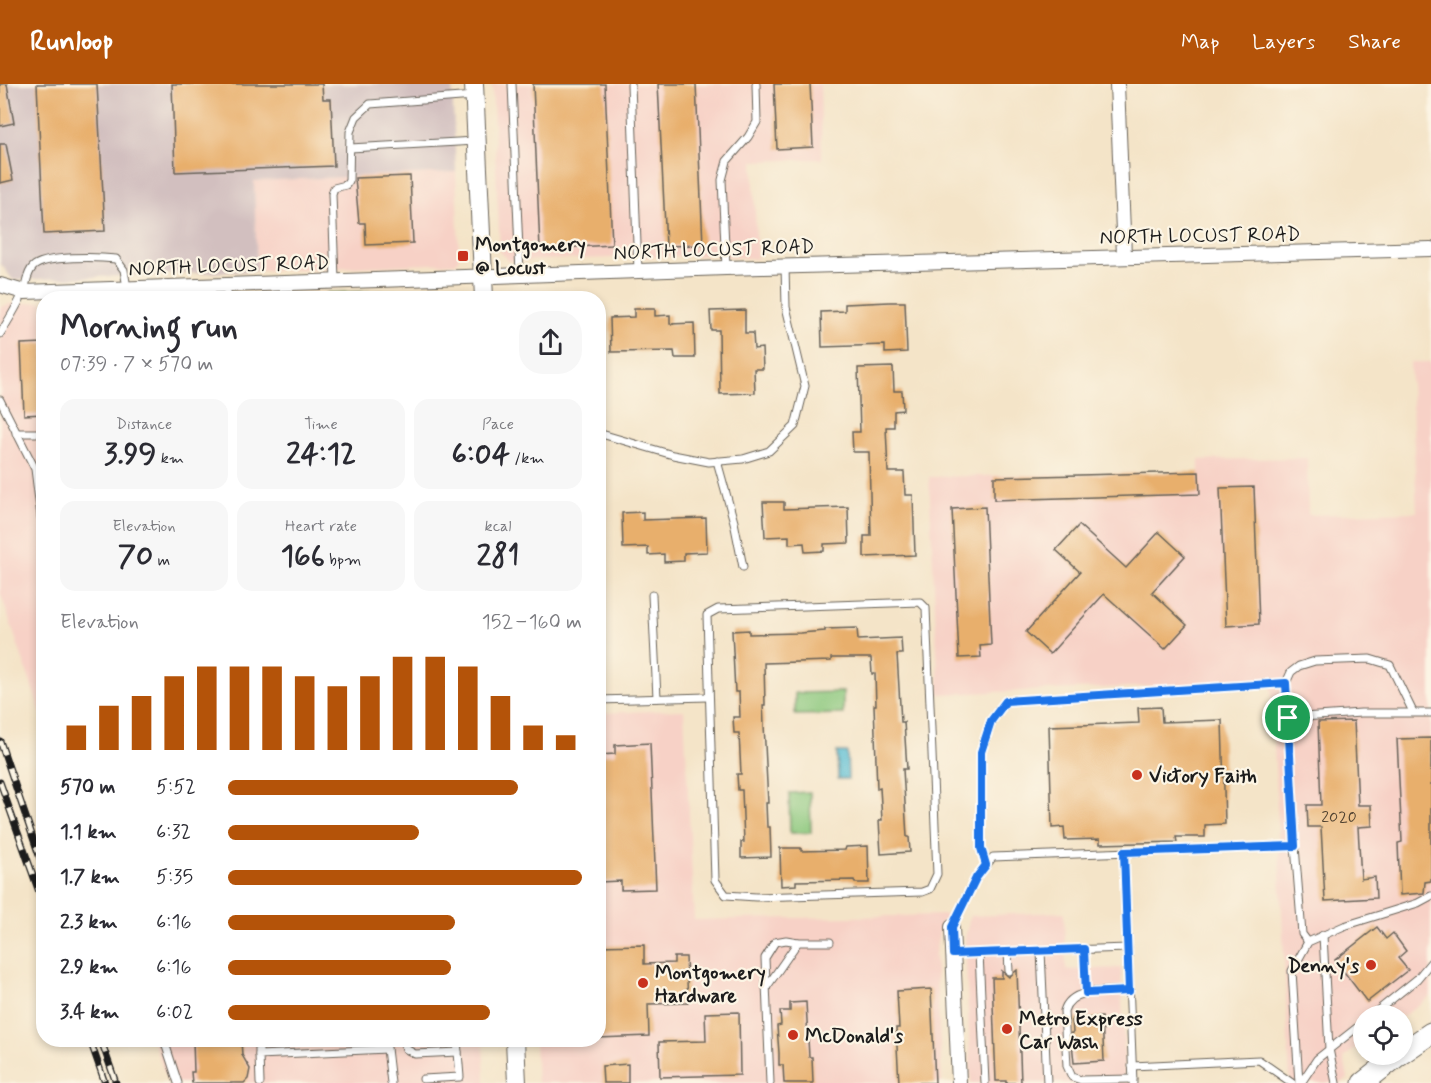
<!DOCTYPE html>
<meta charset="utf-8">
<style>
:root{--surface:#fff;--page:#f7f7f7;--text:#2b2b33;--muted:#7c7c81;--accent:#b45309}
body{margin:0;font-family:Mynerve,sans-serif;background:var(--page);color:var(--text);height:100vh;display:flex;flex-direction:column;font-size:22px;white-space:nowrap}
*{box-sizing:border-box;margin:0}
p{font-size:20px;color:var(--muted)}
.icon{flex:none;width:33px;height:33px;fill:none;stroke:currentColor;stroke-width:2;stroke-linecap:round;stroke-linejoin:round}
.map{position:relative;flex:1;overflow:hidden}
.drawer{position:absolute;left:36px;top:207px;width:570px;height:756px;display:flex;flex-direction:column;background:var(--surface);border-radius:24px;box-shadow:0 3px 9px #0003}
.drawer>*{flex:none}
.controls{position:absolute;left:1353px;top:921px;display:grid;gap:12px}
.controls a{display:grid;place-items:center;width:60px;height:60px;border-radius:50%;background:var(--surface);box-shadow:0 3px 9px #0003;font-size:30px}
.pin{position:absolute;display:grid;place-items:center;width:51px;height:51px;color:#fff;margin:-26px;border:3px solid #fff;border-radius:50%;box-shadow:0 2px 6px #0007}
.round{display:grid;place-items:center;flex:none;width:63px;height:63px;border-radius:24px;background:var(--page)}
.summary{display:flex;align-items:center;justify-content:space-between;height:102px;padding:0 24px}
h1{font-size:33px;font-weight:700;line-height:45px}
.metrics{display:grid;grid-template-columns:repeat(3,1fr);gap:9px;height:102px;padding:6px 24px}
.metrics div{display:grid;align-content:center;border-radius:15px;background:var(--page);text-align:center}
.metrics b{font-size:30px;font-weight:700}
.metrics small{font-size:16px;font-weight:400}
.metrics p{font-size:16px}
.chart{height:168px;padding:12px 24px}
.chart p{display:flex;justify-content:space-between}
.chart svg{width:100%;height:108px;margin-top:6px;stroke:var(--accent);stroke-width:6}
ul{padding:0 24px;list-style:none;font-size:20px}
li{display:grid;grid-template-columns:96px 72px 1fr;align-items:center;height:45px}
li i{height:15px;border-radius:8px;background:var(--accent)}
header{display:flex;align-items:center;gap:36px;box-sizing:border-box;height:84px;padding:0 30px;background:var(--accent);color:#fff}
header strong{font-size:28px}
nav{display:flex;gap:33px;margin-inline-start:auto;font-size:21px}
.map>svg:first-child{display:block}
</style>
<header>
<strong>Runloop</strong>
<nav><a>Map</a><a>Layers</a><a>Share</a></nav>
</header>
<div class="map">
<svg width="1431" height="999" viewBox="0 0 1431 999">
<rect width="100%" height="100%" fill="#fcf5e5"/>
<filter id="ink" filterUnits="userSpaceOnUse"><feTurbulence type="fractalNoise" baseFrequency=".0167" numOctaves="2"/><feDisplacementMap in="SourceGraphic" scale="12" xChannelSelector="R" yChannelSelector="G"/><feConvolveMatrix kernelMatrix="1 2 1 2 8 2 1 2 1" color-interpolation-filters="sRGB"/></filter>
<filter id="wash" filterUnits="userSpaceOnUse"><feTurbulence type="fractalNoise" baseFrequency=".008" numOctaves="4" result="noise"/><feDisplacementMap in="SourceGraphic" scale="24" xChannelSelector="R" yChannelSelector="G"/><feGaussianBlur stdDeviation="1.35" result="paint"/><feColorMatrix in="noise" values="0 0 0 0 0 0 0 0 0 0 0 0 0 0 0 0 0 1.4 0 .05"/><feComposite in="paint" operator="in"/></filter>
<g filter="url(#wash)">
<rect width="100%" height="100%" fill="#f4e4c8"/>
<g fill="#f7d1c6">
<polygon points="492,0 820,0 822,75 753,77 757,175 714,171 507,177 507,174 500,168"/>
<polygon points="456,88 459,173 456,179 257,187 254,97"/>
<polygon points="327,209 328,214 166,214"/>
<polygon points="43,218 43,635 0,508 0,223 9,220"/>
<polygon points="1410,278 1431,278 1431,912 1403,932 1364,932 1363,959 1344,973 1348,995 1340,999 1290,999 1271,598 939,610 929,393 1199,388 1199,376 1307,374 1308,431 1417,428"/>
<polygon points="684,626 694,836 949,831 948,834 941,838 935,869 942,999 537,999 535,956 598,956 599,629"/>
<polygon points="1064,828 1066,886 1121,884 1125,999 971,999 965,854 970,832"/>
<polygon points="153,956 483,956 485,999 168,999"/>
</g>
<polygon fill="#d2bfbf" points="0,0 452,0 456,88 254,97 257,187 13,196 0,179"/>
<g fill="#8bc77d" stroke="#54724c" stroke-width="1.5">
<polygon points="444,206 451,214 328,214 327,209"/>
<polygon points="843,608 843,630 795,631 795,609"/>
<polygon points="810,708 811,749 790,749 789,709"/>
</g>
<polygon fill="#55bcd3" stroke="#386c78" stroke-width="1.5" points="837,668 847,668 848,695 838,695"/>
<g id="blocks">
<g fill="#e8af6c">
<polygon points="0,0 7,0 14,39 0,42"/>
<polygon points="37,0 97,0 105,147 44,150"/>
<polygon points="172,0 322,0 323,15 331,15 334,82 175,88"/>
<polygon points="533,0 605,0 612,161 540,165"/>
<polygon points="658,0 696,0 703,161 666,162"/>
<polygon points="774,0 810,0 813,63 777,65"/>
<polygon points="0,60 6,60 13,96 0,99"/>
<polygon points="410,92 413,159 366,161 365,139 359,139 355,94"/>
<polygon points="890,218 905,218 907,268 885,269 885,261 822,263 821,228 845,227 845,220"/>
<polygon points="634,225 655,225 655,232 670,231 670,240 694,239 695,274 675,274 674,267 611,268 610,234 634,233"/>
<polygon points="745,226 745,249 753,249 754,265 762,264 763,285 754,285 755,309 720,310 719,246 711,246 710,227"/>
<polygon points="44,259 44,330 24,331 21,260"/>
<polygon points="893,283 894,307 902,307 903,326 894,327 894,343 886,343 888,388 904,388 905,411 913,411 915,471 864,473 864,452 871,452 869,368 853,368 852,348 860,348 858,284"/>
<polygon points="1199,388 1200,410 994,416 994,393"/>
<polygon points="1254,403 1259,540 1226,542 1220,404"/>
<polygon points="763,418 784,418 784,425 848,423 849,459 824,460 824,467 805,468 804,459 789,460 789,452 765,453"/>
<polygon points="985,423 991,561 980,562 981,573 959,574 952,425"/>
<polygon points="643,428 643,436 706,434 707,468 684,469 684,477 664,478 664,470 648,471 648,463 623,464 622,429"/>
<polygon points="1079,441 1126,484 1159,448 1185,472 1152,508 1187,541 1165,565 1104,510 1050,570 1026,548 1080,488 1056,466"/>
<polygon points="857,544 858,556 901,554 902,570 897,570 901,638 904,638 907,685 903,685 907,753 909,753 910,768 881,770 879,736 882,736 880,704 877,705 874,621 876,621 875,590 872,590 871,574 831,574 831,577 764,579 765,621 763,621 768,719 766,719 767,743 770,743 771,773 741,774 741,758 744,758 742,706 738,706 737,690 741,690 739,649 734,649 733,633 740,633 739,608 735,608 732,547 749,546 749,550 800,549 825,547 825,545"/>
<polygon points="1161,623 1162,638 1222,636 1225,740 1205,741 1205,753 1176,753 1177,758 1100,760 1100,755 1065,756 1064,743 1052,744 1049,642 1139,639 1138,624"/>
<polygon points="1354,637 1358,721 1371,721 1372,742 1358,743 1361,795 1375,793 1376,814 1325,817 1321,743 1308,743 1307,721 1321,721 1318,638"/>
<polygon points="1431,654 1431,797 1425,798 1424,809 1400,811 1398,759 1402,758 1397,655"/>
<polygon points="650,659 656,805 621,806 621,797 598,798 598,671 615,670 615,661"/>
<polygon points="868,762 869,799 855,799 854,796 796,797 796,801 781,802 780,764 801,764 801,767 845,766 846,763"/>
<polygon points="1377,843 1386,855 1393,849 1406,867 1398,874 1408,886 1367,918 1335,876"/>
<polygon points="644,861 644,880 674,879 674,873 686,873 688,919 648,920 649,952 598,954 598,862"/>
<polygon points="1017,886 1021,999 1006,999 1006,997 996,997 992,894 1002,894 1002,887 1009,893"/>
<polygon points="931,905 935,999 899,999 896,944 899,944 897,907"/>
<polygon points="806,918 809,973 812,973 813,999 784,999 783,981 779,981 779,969 777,942 781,941 780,927 790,927 790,919"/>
<polygon points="739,928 740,991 660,993 659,958 706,957 705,929"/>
<polygon points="1102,933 1104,977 1074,979 1071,949 1073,949 1072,935"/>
<polygon points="193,956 241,956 242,971 250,985 248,995 244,999 192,999 191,988 194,988"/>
<polygon points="628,980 628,999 603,999 602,982"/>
</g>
</g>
</g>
<g filter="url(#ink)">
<use href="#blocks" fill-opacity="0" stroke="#686258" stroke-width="1.5"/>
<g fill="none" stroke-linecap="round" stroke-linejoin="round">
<defs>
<g id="service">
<polyline points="512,0 520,190"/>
<polyline points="631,0 638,187"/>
<polyline points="350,64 476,57"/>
<polyline points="726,184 722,96 727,77 748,53 757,38 756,0"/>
<polyline points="335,196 332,110 334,104 346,101 349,97 350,48 356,33 370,20 474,12"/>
<polyline points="227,200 227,214"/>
<path d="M0,250C8,237 17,223 23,209C27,200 26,190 33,183C44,171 100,173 116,175L124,186L127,204"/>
<polyline points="0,316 35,385 44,456"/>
<polyline points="16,349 44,349"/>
<polyline points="598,349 673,371 709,378 743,375 769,367 795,342 805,302 786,223 785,182"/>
<polyline points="717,377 734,438 743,483"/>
<polyline points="652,511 657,614"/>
<polygon points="920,518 926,524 937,790 930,805 922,808 756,813 726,811 715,796 707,531 718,525"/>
<polyline points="598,616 708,613"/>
<polyline points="1288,634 1361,629 1431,629"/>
<polyline points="1124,768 1133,999"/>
<polyline points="986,781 981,764 981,668 991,637 1006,617 1286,599"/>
<polyline points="952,843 976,794 993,773 1295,762"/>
<polyline points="1323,851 1329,965 1336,999"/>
<polyline points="1308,858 1302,850 1295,762 1286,599 1291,588 1299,582 1315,577 1370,575 1390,581 1413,628"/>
<polyline points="1084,865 1086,909"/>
<polyline points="1041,867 1047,999"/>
<polyline points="1008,868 1009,887"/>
<polyline points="979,869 985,999"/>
<polyline points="953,870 1128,864"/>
<polyline points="766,904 798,858 830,858"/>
<path d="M1129,907C1108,908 1071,902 1064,927L1067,982L1072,993L1081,996L1133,995"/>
<polyline points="1371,932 1417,895 1431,878"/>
<polyline points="164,956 178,999"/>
<polyline points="259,956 259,971"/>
<polyline points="386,956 391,999"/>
<polyline points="403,956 406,965 415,970 458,968"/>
<polyline points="1132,982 1259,976 1292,999"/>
<polyline points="423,995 460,993 457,956"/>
<polyline points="260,999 259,971 387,965"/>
<polyline points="770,999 765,874 775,858 786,856 798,858"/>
<polyline points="1299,999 1292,887 1308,858 1344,842 1418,819 1431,812"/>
<polyline points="1301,999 1317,975 1364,938"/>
</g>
<g id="minor">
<polyline points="1117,0 1124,172"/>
<polyline points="0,201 24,208 726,184 1431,165"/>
<polyline points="952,843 959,999"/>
</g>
<g id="secondary">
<polyline points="474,0 484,214"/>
<polyline points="515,956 517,999"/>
</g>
<g id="primary">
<polyline points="1402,969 1431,949"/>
<polyline points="1363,999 1400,970"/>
</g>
</defs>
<use href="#service" stroke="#686258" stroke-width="9"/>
<use href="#minor" stroke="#686258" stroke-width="16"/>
<use href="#secondary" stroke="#686258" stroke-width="20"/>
<use href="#primary" stroke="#686258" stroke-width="23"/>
<use href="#service" stroke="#fff" stroke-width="7"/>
<use href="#minor" stroke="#fff" stroke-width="14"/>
<use href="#secondary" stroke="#fff" stroke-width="18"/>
<use href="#primary" stroke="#fff" stroke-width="21"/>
<defs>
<g id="rail">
<polyline points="0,657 44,786"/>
<polyline points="0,698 44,822"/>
<polyline points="90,956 105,999"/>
<polyline points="101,956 116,999"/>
</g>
</defs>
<use href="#rail" stroke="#1c1c1c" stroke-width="7"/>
<use href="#rail" stroke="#fcf5e5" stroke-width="4.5" stroke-dasharray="14" stroke-linecap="butt"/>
</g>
</g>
<g fill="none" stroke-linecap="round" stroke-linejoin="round" filter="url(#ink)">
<defs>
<polygon id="route" points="1286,599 1295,762 1124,768 1129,907 1086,909 1084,865 953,870 952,843 976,794 986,781 981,764 981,668 991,637 1006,617"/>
</defs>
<use href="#route" stroke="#fff" stroke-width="12"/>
<use href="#route" stroke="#1a73e8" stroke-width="8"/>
</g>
<g fill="#c8321e" stroke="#fcf5e5" stroke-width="2">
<rect x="457" y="166" width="12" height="12" rx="3"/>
<circle cx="1137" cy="691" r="6"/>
<circle cx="1371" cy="881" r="6"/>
<circle cx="643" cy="899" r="6"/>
<circle cx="1007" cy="945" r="6"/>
<circle cx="793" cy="951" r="6"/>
</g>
<g text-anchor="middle" stroke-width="4.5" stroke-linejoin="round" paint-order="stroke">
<g font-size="16" fill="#4f4130">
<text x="1339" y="738">2020</text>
</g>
<g font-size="20" fill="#1c1c1c" stroke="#fcf5e5">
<text transform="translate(1200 151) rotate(-1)" y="7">NORTH LOCUST ROAD</text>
<text transform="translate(714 165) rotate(-2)" y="7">NORTH LOCUST ROAD</text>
<text transform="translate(229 181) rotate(-2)" y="7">NORTH LOCUST ROAD</text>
</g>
<g font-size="20" font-weight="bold" fill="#1c1c1c" stroke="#fcf5e5" text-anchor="start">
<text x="475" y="167">Montgomery<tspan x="475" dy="23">@ Locust</tspan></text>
<text x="1149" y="698">Victory Faith</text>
<text x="1359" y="888" text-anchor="end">Denny's</text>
<text x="655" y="895">Montgomery<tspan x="655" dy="23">Hardware</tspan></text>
<text x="1019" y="941">Metro Express<tspan x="1019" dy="23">Car Wash</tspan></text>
<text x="805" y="958">McDonald's</text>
</g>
</g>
</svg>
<div class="controls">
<a><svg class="icon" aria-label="locate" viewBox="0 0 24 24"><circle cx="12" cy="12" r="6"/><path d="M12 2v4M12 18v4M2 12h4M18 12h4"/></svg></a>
</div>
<div class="pin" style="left:1288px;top:634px;background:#1e9e55"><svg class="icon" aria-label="arrive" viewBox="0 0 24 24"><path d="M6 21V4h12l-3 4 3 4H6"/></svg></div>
<section class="drawer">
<div class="summary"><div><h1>Morning run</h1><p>07:39 · 7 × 570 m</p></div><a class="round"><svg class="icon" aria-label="share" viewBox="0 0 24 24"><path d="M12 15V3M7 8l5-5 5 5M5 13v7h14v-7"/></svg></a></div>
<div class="metrics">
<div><p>Distance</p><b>3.99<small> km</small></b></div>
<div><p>Time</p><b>24:12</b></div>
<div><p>Pace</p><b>6:04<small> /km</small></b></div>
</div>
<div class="metrics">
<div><p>Elevation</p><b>70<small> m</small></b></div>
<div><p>Heart rate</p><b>166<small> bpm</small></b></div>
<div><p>kcal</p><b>281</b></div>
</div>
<div class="chart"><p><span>Elevation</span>152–160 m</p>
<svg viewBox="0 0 160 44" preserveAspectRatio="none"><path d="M5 44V34M15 44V26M25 44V22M35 44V14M45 44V10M55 44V10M65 44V10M75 44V14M85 44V18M95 44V14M105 44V6M115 44V6M125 44V10M135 44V22M145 44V34M155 44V38"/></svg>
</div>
<ul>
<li><b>570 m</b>5:52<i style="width:82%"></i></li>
<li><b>1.1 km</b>6:32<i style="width:54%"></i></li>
<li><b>1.7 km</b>5:35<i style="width:100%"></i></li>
<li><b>2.3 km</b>6:16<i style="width:64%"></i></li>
<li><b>2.9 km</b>6:16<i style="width:63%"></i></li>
<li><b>3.4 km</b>6:02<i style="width:74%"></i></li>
</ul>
</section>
</div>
